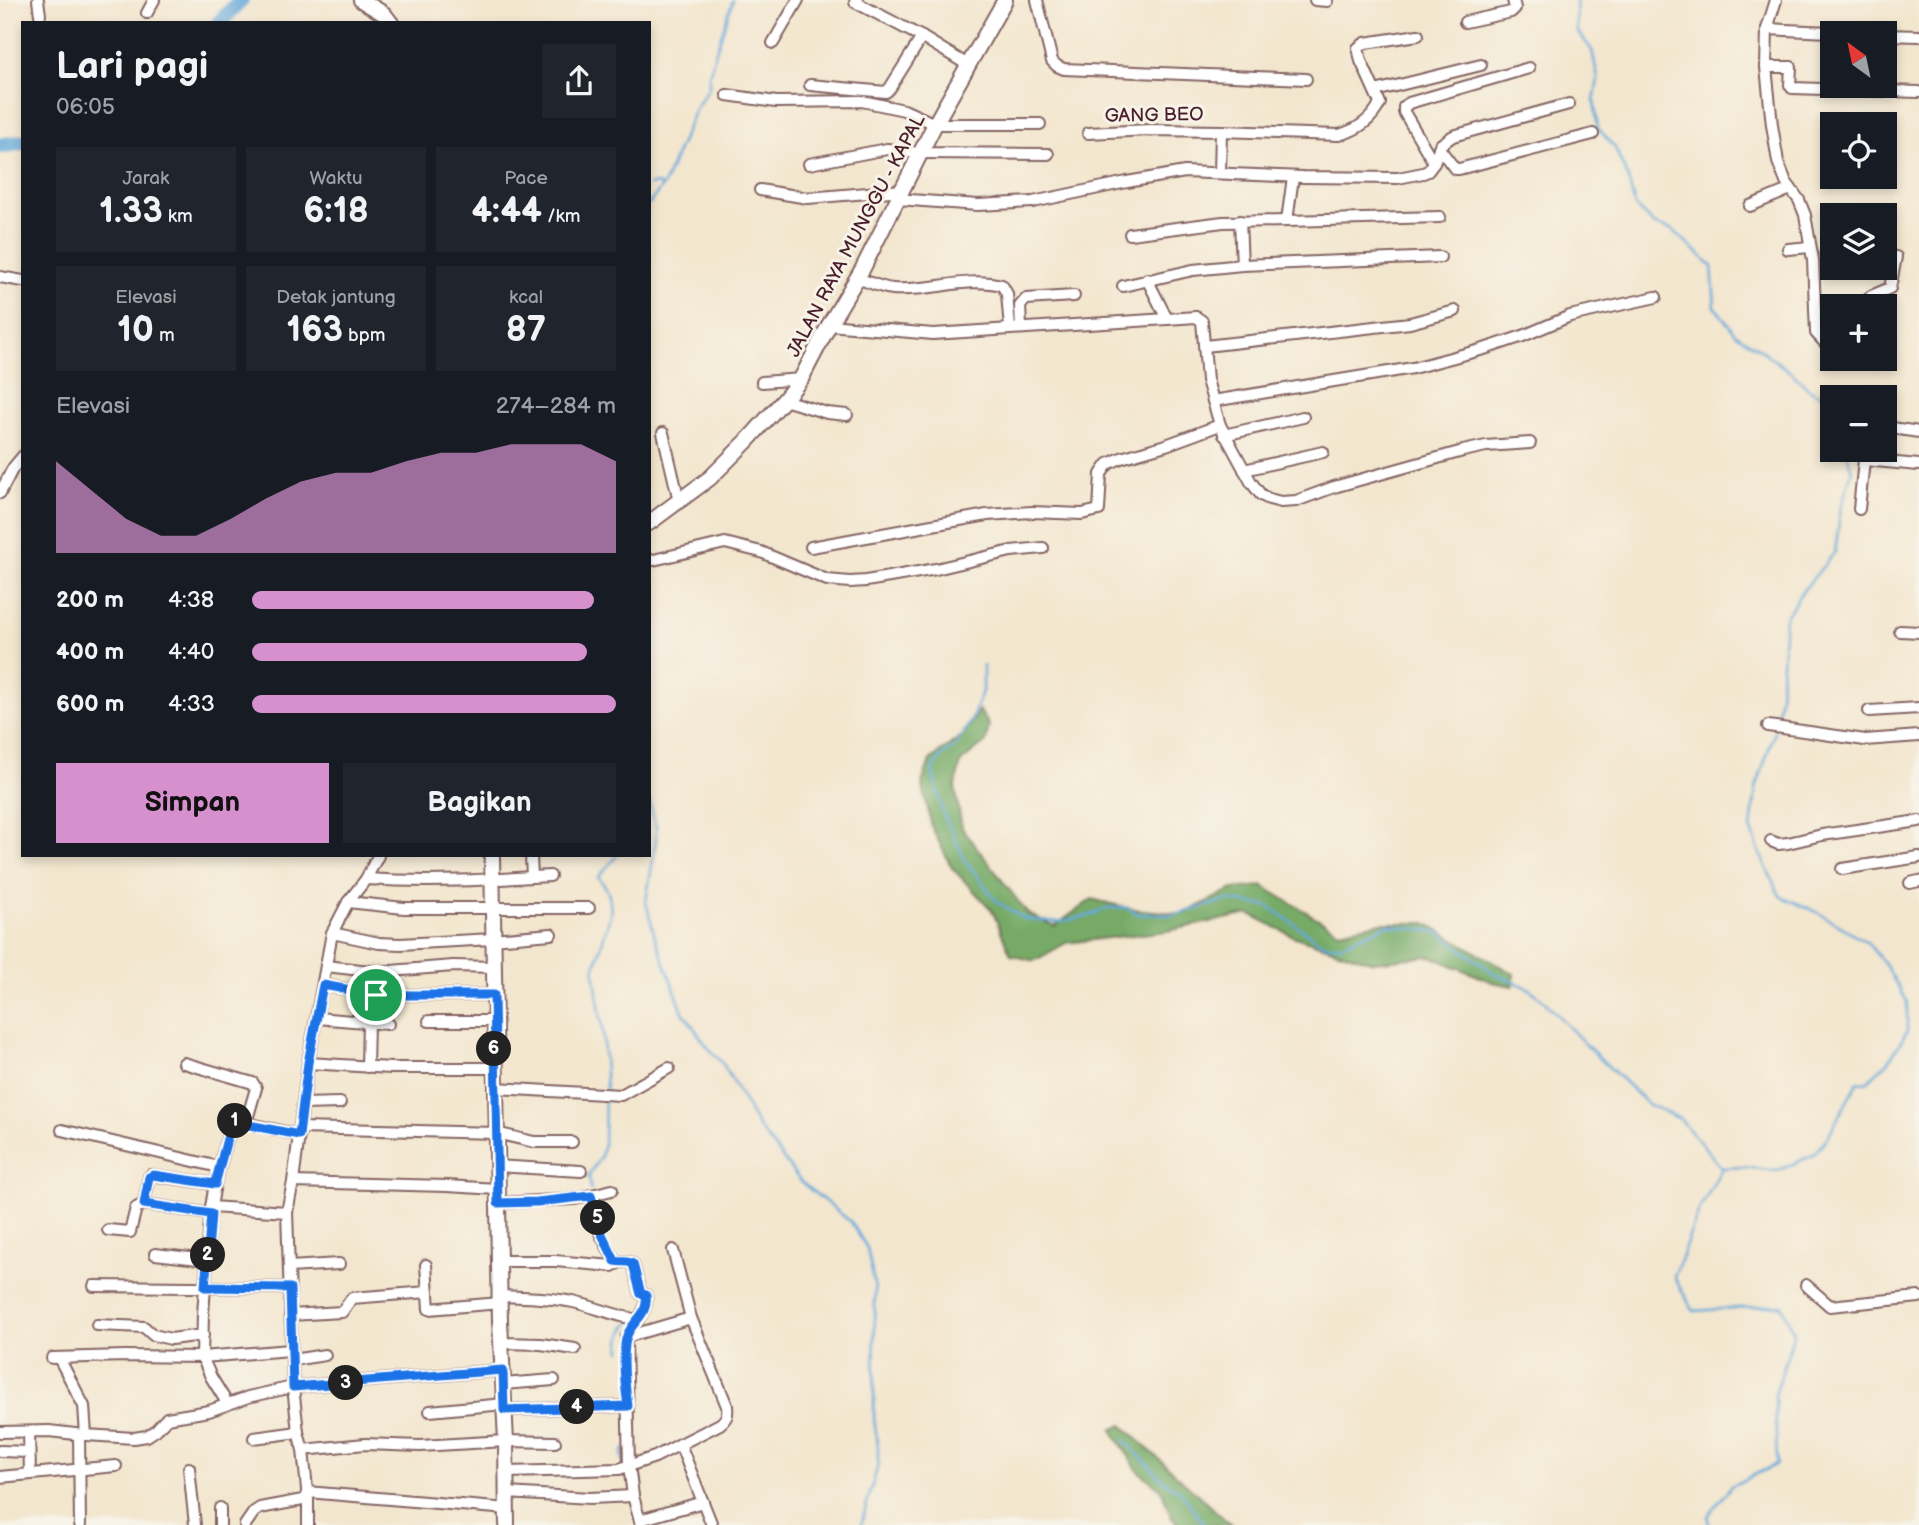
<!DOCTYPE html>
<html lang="id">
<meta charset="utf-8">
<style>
:root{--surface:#171b24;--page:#20242c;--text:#f1f3f6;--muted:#9ea1a6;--accent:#d690ce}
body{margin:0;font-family:"Balsamiq Sans",sans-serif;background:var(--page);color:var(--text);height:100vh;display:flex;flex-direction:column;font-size:26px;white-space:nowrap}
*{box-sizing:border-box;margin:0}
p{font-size:23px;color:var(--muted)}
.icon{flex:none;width:38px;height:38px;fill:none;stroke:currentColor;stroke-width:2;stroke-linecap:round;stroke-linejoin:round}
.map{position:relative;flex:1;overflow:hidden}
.panel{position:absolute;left:21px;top:21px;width:630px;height:836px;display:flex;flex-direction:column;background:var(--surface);border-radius:0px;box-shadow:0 4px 10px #0003}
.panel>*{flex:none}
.needle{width:46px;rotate:327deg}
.controls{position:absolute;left:1820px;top:21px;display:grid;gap:14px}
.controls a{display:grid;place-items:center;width:77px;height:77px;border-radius:0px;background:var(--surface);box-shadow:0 4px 10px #0003;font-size:35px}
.pin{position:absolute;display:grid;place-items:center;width:60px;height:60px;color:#fff;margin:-30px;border:4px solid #fff;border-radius:50%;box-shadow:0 2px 7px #0007}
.km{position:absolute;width:35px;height:35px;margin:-18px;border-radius:50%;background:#222;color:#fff;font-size:19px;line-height:35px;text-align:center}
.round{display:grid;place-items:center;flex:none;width:74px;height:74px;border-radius:0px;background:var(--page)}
.headline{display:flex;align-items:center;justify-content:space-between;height:119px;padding:0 35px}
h1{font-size:38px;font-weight:800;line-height:52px}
.figures{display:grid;grid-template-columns:repeat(3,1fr);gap:10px;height:119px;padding:7px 35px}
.figures div{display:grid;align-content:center;border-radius:0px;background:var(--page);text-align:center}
.figures b{font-size:35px;font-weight:800}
.figures small{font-size:19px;font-weight:400}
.figures p{font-size:19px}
.chart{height:196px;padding:14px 35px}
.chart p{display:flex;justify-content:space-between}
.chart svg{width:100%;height:126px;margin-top:7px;fill:var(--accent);opacity:.7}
.primary-button{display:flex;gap:14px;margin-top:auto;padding:14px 35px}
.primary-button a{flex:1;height:80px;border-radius:0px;background:var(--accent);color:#111;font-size:28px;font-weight:800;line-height:80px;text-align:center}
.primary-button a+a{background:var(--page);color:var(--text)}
ul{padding:0 35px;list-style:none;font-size:23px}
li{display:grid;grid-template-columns:112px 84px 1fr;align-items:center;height:52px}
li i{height:18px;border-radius:9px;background:var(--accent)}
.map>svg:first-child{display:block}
</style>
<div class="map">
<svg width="1919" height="1525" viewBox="0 0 1919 1525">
<rect width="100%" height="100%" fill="#f7f3e8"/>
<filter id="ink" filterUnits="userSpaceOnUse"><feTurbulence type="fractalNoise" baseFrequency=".0143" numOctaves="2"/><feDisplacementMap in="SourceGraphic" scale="14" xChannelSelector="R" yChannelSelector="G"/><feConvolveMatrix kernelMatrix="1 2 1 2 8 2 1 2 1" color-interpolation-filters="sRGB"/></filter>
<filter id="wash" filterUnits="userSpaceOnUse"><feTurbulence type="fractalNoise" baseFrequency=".00686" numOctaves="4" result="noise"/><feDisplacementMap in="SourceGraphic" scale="28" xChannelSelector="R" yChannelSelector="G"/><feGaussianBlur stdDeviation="1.57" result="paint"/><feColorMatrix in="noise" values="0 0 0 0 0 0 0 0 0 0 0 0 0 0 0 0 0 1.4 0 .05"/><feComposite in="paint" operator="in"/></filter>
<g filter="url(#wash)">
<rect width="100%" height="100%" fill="#f3e6ce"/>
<g fill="#76aa66" stroke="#606448" stroke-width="2">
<polygon points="979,710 989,725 986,742 961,762 955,787 962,828 1028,914 1055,926 1092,899 1132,909 1183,914 1233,889 1262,886 1339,931 1379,923 1426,923 1514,974 1513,986 1492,982 1430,956 1373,962 1295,937 1249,914 1167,931 1066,943 1034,961 1011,955 992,910 952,868 932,828 922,783 930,760 964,734"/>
<polygon points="1122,1425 1231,1525 1180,1525 1172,1518 1161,1489 1138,1471 1112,1430"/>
</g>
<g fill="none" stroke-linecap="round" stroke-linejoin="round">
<g stroke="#65a9da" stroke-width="2.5">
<polyline points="1576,0 1577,31 1592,50 1598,79 1594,101 1598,128 1615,148 1628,178 1635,207 1655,225 1673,230 1712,266 1715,307 1735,333 1761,350 1793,374 1810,390 1824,397 1832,415"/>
<polyline points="649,185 658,184 662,187"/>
<polyline points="649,204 664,184 695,109 709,87 709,76 716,51 733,0"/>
<polyline points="983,665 983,688 972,719 955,747 941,756 932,770 944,816 965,860 997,902 1025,919 1059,922 1092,915 1107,908 1124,907 1139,914 1174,915 1227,900 1268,906 1324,945 1340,945 1388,925 1438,932 1495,974 1528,988 1541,998 1589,1048 1648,1104 1680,1119 1722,1168"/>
<polyline points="1776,724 1780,696 1785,618 1801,593 1835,552 1841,507 1852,471 1846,450"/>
<polyline points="649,800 656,827 656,840 646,902 655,937 683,1012 706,1045 723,1064 759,1128 801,1182 851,1222 867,1248 875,1288 874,1419 878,1446 878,1465 861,1525"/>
<polyline points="606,1091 603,1033 594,971 611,912 609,895 605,886 598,877 617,856"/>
<polyline points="591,1190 589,1175 601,1156 604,1143 605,1096"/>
<path d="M621,1351C620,1341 622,1330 630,1322"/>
<polyline points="1124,1440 1165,1482 1180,1491 1205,1525"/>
<polyline points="624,1463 622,1455 624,1449"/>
<polyline points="1709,1525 1708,1516 1731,1486 1777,1464 1775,1395 1794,1333 1782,1305 1694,1311 1674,1277 1699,1210 1722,1168 1745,1167 1777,1171 1813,1155 1827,1138 1857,1083 1868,1081 1889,1061 1907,1031 1907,1002 1886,966 1867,942 1817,912 1780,896 1761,856 1751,828 1756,788 1775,731"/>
</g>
<g stroke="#65a9da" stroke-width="16">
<polyline points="219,23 241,0"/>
<polyline points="0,146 23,142"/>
</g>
</g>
</g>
<g filter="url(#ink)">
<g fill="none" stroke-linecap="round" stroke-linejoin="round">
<defs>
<g id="minor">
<polyline points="38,0 40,15"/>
<polyline points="857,0 855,2 922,37 968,65"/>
<polyline points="1037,0 1052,61 1057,66 1064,69 1306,79"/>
<polyline points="1315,0 1327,1"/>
<polyline points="1776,0 1767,29 1766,67 1772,125 1778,162 1786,182 1799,200 1805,215 1813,260 1816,333 1826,344 1832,346"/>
<polyline points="147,13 154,0"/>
<polyline points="1465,22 1511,12 1515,8 1513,0"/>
<polyline points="1767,29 1851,33"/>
<polyline points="1885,35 1919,36"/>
<polyline points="773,43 798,0"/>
<polyline points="1766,67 1791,67 1790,85 1792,88 1919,92"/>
<polyline points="810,85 886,92 890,88 922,37"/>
<polyline points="1375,91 1481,65"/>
<polyline points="727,95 776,102 862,101 904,110 935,124 1040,124"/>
<polyline points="1088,133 1150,130 1221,131"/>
<polyline points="1439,148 1455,169 1459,169 1593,134"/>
<polyline points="1434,163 1404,112 1404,107 1409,103 1529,68"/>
<polyline points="809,164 887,149 919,153 1048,154"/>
<path d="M1220,173L1221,131L1339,135C1357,130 1372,120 1380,103L1361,61L1358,48L1365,43L1418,35"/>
<polyline points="1293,177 1287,221 1440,217"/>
<polyline points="760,190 808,198 903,190"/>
<polyline points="897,199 978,205 1033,202 1127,182 1185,172 1303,177 1398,178 1423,173 1428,171 1434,163 1440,145 1453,136 1569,104"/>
<polyline points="1750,206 1791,189"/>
<polyline points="1130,234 1223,222 1287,221"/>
<polyline points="1788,249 1810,247"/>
<polyline points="1242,265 1440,257"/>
<polyline points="0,277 23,281"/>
<path d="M857,278C869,282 881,288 893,289C930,292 966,276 1002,285L1007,294L1010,328"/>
<polyline points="1123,286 1193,270 1242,265 1240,221"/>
<polyline points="1862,306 1871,296 1890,288 1896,257"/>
<polyline points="1167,319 1196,317 1202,321 1207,380 1220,425 1251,482 1261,495 1269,499 1281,502 1296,501 1334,487 1463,451 1486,446 1530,443"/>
<polyline points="829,325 933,334 1167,319 1147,279"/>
<polyline points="1021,327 1020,306 1026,299 1074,296"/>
<polyline points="1205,346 1410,323 1455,311"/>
<polyline points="762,382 801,379"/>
<polyline points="784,400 827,413 847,415"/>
<polyline points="1213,401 1413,368 1484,349 1523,336 1570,316 1656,297"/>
<polyline points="1885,427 1919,432"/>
<polyline points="663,433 679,501"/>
<polyline points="1224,435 1303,417"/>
<polyline points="1244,470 1323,452"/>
<polyline points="0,493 13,468 23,456"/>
<polyline points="1859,509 1864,460 1919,465"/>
<polyline points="811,547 987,515 1032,512 1082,514 1099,510 1101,474 1108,464 1121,458 1166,445 1220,425"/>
<polyline points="649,561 725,543 761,552 827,580 850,582 866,581 936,569 1011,551 1043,548"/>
<polyline points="1900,631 1919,632"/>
<polyline points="1869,711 1919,708"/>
<polyline points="1768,726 1865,740 1919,736"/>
<polyline points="1771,841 1778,844 1788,843 1822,835 1919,821"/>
<polyline points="531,856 532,877"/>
<polyline points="1842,869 1919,857"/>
<path d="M366,879C428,883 488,880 550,876"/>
<polyline points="1910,883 1919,881"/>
<polyline points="348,902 404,908 589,908"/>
<polyline points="332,933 379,943 400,944 493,939 551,934"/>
<polyline points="326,966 378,972 453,966 494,967"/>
<polyline points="323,985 376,995 494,995"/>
<polyline points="317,1018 388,1024"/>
<polyline points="429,1021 494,1021"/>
<polyline points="184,1063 253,1083 256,1088 246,1123 236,1121 231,1124 215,1184 211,1207"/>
<polyline points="308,1063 391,1068 495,1068"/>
<polyline points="367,1067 368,1022"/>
<polyline points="495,1088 621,1095 669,1068"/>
<polyline points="303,1104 340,1103"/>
<polyline points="246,1123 299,1135"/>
<polyline points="300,1128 496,1133 534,1142 572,1142"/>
<polyline points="62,1130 219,1167"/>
<polyline points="497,1166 581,1171"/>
<polyline points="293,1182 447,1186 497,1189"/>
<path d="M591,1196L598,1217V1226L601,1235L615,1261C622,1263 627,1260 633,1264L641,1294L646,1295C649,1316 628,1324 626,1343L629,1465L633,1496L641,1525"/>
<polyline points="498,1203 575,1199 612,1190"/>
<polyline points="144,1204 149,1177 151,1175 215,1184"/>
<polyline points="108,1230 130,1232 136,1208 144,1204 211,1214"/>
<polyline points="155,1254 207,1260"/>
<polyline points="500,1261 555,1261 612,1266 620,1262"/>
<polyline points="426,1265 429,1309 500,1303"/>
<polyline points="289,1267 339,1264"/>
<polyline points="1806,1285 1830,1306 1919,1297"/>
<polyline points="94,1286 290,1288"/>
<path d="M500,1296C524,1297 549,1297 573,1302C595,1307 616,1316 638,1320"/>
<polyline points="290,1315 342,1312 352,1298 428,1292"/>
<polyline points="97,1325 144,1327 153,1335 171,1339 203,1335"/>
<polyline points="626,1337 691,1318"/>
<polyline points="502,1343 541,1344 575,1349"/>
<polyline points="52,1358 125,1356 202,1357 291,1350"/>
<polyline points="59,1358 84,1406 86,1435 134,1438 147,1436 156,1430 167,1418 209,1411 248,1397 293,1387 503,1370"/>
<polyline points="292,1360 325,1355"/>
<polyline points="503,1384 554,1380"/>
<polyline points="227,1403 211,1377 202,1357 203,1314 211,1207 287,1212"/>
<polyline points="504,1410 628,1406"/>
<polyline points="430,1411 504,1404"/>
<polyline points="0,1432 49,1431 84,1435"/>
<polyline points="29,1432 30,1474"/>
<polyline points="79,1435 80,1525"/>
<polyline points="254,1438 298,1432"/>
<polyline points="680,1444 712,1525"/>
<polyline points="303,1450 365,1444 420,1446 506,1441 555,1442"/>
<polyline points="0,1451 29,1452"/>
<polyline points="189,1468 195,1525"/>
<path d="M507,1472L619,1469L655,1457L720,1424C727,1418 728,1415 727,1406L691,1318L673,1250"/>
<polyline points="0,1477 116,1466"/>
<polyline points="307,1492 508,1509"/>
<polyline points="507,1493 590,1498 633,1496"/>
<polyline points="220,1508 220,1525"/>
<polyline points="640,1520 703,1502"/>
<polyline points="245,1525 254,1512 260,1508 308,1499"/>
<polyline points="308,1525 308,1499 303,1450 298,1432 293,1387 287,1212 293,1182 308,1063 332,933 348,902 366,879 378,856"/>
</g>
<g id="tertiary">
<polyline points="361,0 384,14 391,23"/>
<polyline points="649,523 710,478 746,442 784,400 801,379 829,325 863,268 935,124 1005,0"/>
<polyline points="492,856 500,1321 506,1441 507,1525"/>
</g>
</defs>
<use href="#minor" stroke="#856564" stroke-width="14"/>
<use href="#tertiary" stroke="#856564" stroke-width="18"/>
<use href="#minor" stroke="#fff" stroke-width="10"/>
<use href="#tertiary" stroke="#fff" stroke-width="14"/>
</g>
</g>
<g fill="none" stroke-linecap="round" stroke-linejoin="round" filter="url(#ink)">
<defs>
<path id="route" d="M323,985L376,995H494L498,1203L537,1202L591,1196L598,1217V1226L615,1261C622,1263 627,1260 633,1264L641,1294L646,1295C649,1317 630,1321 626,1339C622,1358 625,1386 628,1406L504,1410L503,1370L293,1387L290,1288L205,1287L211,1214L144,1204L149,1177L153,1175L215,1184L231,1124L234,1122L299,1135L308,1063Z"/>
</defs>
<use href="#route" stroke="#fff" stroke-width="14"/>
<use href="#route" stroke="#1a73e8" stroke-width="9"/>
</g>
<g text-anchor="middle" stroke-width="6" stroke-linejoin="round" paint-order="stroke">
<g font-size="19" fill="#4a1f2b" stroke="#f7f3e8">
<text transform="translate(1154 114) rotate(-1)" y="7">GANG BEO</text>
<text transform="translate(855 235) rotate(-62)" y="7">JALAN RAYA MUNGGU - KAPAL</text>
</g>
</g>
</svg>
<div class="controls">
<a><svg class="needle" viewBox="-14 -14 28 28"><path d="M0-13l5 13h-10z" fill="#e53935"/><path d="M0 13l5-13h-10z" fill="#9ea1a6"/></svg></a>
<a><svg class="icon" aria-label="locate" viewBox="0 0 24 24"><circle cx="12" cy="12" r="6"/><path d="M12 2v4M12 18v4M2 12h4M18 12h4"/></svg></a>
<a><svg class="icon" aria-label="layers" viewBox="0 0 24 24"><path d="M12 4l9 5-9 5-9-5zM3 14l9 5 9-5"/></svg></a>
<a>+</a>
<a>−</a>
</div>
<div class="pin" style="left:376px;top:995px;background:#1e9e55"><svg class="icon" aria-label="arrive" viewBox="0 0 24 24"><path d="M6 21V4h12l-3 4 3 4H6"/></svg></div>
<b class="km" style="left:235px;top:1121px">1</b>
<b class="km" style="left:208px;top:1255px">2</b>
<b class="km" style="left:346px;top:1383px">3</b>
<b class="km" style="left:577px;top:1407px">4</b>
<b class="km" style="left:598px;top:1218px">5</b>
<b class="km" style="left:494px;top:1049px">6</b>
<section class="panel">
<div class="headline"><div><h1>Lari pagi</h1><p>06:05</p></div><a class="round"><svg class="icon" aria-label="share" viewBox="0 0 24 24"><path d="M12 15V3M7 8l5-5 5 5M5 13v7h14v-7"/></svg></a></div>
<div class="figures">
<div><p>Jarak</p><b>1.33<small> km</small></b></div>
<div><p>Waktu</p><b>6:18</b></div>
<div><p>Pace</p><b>4:44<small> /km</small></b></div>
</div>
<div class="figures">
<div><p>Elevasi</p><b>10<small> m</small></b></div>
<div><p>Detak jantung</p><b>163<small> bpm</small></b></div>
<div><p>kcal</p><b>87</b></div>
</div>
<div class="chart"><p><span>Elevasi</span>274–284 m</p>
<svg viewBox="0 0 160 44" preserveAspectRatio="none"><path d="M0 44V12L10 22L20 32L30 38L40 38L50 32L60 25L70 19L80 16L90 16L100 12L110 9L120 9L130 6L140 6L150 6L160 12V44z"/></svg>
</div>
<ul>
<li><b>200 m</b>4:38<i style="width:94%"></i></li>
<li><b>400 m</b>4:40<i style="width:92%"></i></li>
<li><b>600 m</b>4:33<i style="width:100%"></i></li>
</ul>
<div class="primary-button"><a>Simpan</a><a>Bagikan</a></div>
</section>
</div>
